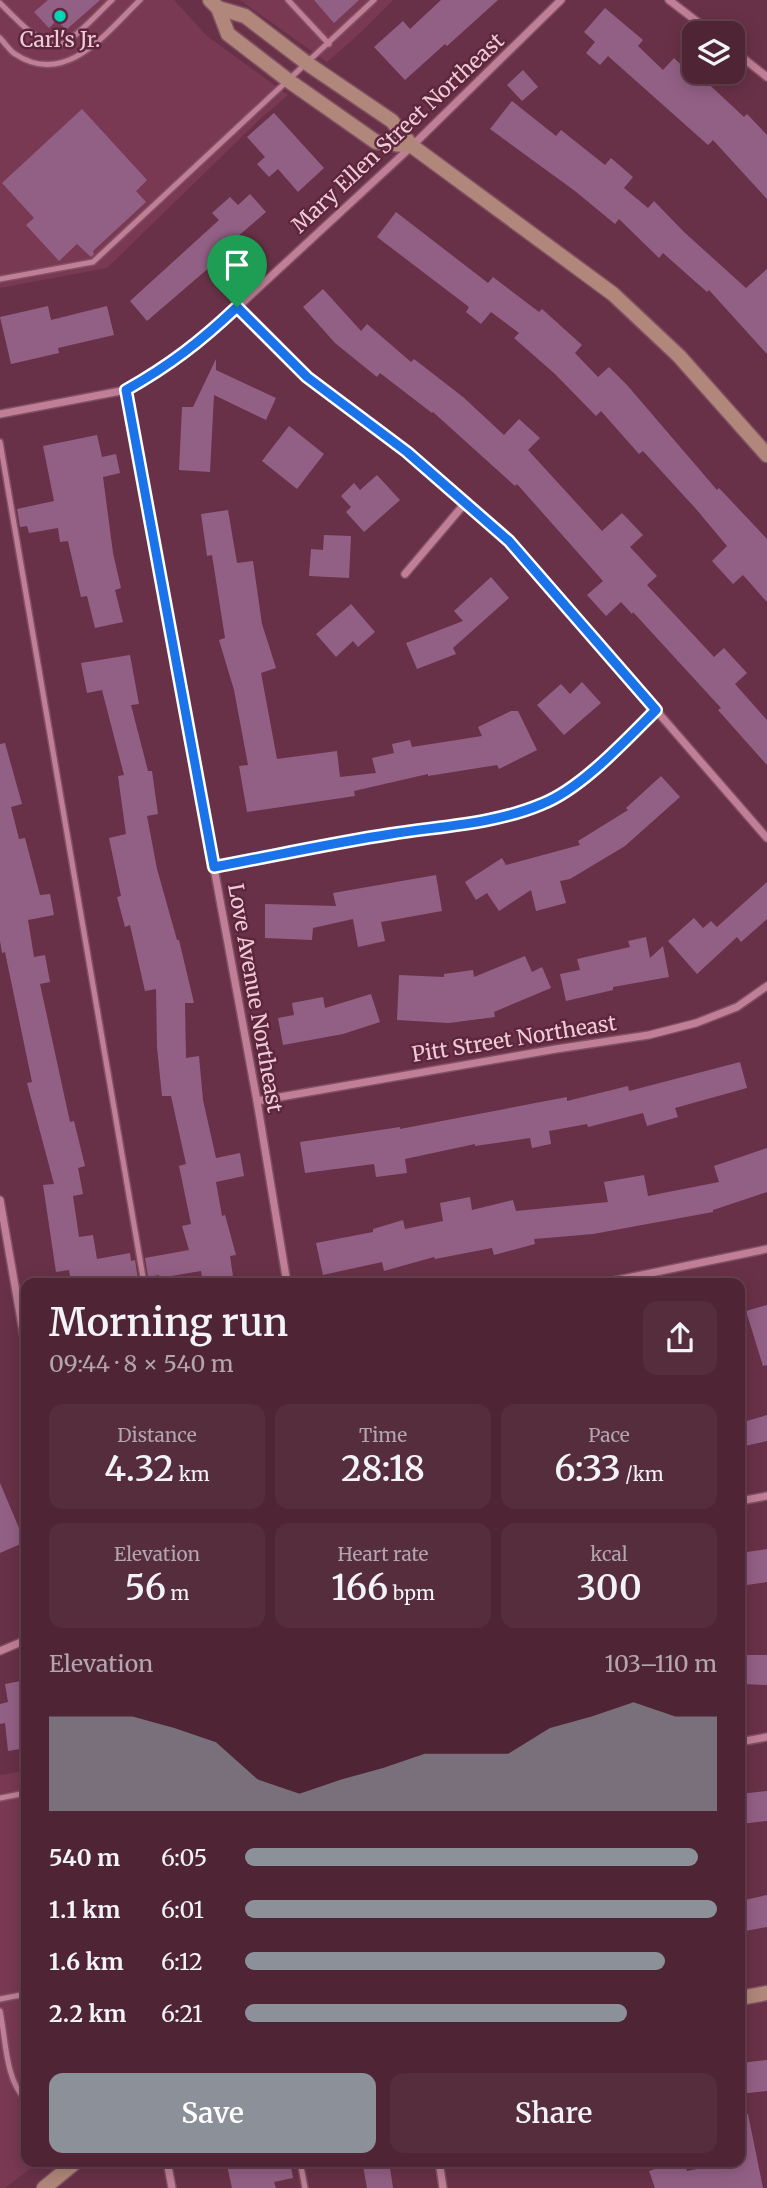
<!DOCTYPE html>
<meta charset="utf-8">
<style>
:root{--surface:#4f2535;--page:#552d3d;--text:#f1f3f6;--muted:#b3a5ad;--line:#664250;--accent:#8c9099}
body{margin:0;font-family:Merriweather,serif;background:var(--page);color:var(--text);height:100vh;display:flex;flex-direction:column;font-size:26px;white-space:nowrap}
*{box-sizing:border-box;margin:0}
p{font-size:23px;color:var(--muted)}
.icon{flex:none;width:38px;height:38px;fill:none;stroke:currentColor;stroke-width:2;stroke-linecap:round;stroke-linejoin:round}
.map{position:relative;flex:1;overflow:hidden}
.drawer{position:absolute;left:21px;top:1278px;width:724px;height:889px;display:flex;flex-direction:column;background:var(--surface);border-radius:14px;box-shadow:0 4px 18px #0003,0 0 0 2px var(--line)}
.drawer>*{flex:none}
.fabs{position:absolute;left:682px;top:21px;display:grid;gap:14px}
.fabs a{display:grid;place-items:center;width:63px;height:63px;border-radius:14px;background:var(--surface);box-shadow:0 4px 18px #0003,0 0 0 2px var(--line);font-size:35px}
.pin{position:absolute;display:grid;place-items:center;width:60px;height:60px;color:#fff;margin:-72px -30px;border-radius:50% 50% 50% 0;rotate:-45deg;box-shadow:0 0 7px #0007}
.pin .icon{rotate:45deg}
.round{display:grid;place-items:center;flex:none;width:74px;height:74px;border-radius:14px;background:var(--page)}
.head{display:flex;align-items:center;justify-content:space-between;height:119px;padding:0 28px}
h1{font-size:38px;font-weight:600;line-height:52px}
.stats{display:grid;grid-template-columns:repeat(3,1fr);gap:10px;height:119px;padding:7px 28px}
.stats div{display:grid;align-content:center;border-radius:14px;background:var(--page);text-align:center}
.stats b{font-size:35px;font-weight:600}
.stats small{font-size:19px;font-weight:400}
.stats p{font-size:19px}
.chart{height:196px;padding:14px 28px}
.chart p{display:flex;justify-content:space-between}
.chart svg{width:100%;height:126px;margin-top:7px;fill:var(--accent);opacity:.7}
.button{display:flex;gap:14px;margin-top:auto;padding:14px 28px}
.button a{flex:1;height:80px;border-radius:14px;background:var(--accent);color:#fff;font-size:28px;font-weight:600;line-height:80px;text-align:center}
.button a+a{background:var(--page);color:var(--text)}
ul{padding:0 28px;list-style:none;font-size:23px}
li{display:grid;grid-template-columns:112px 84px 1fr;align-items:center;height:52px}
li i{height:18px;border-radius:9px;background:var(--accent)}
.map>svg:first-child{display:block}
</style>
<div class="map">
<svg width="767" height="2188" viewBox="0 0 767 2188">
<rect width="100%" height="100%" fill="#693147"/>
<g fill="#793952">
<polygon points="0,0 174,0 207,36 288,95 259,120 107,268 0,288"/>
<polygon points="240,0 393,0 358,35 327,62"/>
<polygon points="26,1771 26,2161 40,2161 5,2188 0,2188 0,1775"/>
</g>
<g fill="#936085">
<polygon points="48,0 100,0 66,30 57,20 49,28 34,12"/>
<polygon points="314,0 359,0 334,23"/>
<polygon points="441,0 498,0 447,46 445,44 405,80 374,47 403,21 410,29"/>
<polygon points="605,8 643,40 638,46 663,70 674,58 697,80 700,76 744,117 747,114 767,135 767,199 713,140 708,145 608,56 600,65 586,53 595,42 584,32"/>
<polygon points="523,70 538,87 522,101 507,85"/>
<polygon points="512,101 556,136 561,130 605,165 611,158 633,177 624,188 648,208 654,201 684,232 746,288 767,269 767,354 709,290 707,292 663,253 659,258 619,219 615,224 575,191 490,129"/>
<polygon points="82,109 147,180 136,191 146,202 93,251 94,254 91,257 77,244 59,261 26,225 34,218 2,183"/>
<polygon points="274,113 324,168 298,192 278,169 269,177 257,164 265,157 247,137"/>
<polygon points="250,194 266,212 229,244 232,248 147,321 130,301 219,220 212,213 230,197 238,205"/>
<polygon points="396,212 488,283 493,277 539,312 542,309 582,345 575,353 598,377 609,367 627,385 717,490 719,488 767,539 767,602 743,575 733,584 712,561 727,546 696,509 643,451 639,454 601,411 596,416 555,374 514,338 519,333 491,312 481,324 466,312 469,307 377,237"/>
<polygon points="323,289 361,331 367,324 411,362 414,359 463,397 504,435 519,419 540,438 528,450 602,531 622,513 643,535 630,547 657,576 647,585 714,657 724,648 747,673 735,684 767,720 767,765 718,710 721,708 633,612 632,614 621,602 606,616 587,595 603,581 517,484 515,486 433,412 432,413 380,373 377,377 335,343 303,307"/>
<polygon points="48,306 51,320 107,306 114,335 58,348 59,353 11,364 0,317"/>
<polygon points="216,359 216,370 276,398 266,420 214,395 210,472 179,470 182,407 193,407"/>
<polygon points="289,426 324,454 297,489 262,461"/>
<polygon points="97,435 102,457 116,454 120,473 103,477 113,553 121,588 115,590 123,622 95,628 87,596 81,597 68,541 60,542 58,528 29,533 27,526 20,527 17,509 54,501 43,446"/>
<polygon points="377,475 400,500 364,532 346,512 351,507 341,496 354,483 360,490"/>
<polygon points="228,510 237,563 253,561 262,624 276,668 261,673 277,759 337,751 340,777 376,773 372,758 394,753 392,744 410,740 412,747 482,736 478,727 511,711 518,711 537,750 499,769 497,765 428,776 428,774 354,791 355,796 247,812 239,766 248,765 234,690 219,640 225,638 212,555 207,556 201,514"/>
<polygon points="324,535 351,536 349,578 309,576 311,549 323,550"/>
<polygon points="491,577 509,598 453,648 456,654 417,669 406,643 463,621 454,611"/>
<polygon points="351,604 375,632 358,647 353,641 336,657 316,634"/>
<polygon points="130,655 139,704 131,705 148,771 152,771 158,814 147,816 157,869 177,940 179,940 194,1003 185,1003 186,1058 199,1056 203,1100 216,1158 240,1153 244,1176 216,1182 222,1216 225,1215 236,1255 230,1256 234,1283 203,1283 201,1271 159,1278 159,1275 148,1277 145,1258 189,1250 182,1226 191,1224 179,1166 186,1164 171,1096 162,1096 157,1047 156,989 145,991 130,925 125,927 117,897 121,896 109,838 126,834 118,776 124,775 102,690 87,693 81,663"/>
<polygon points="582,682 601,703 564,735 537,705 561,684 570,694"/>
<polygon points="5,743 22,804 11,807 19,839 25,838 40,895 50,894 54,915 28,920 34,957 45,955 50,982 40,984 70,1122 74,1121 85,1166 78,1168 83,1194 73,1196 79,1237 93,1235 97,1259 130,1253 131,1261 135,1260 138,1279 116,1283 108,1283 108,1280 71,1283 69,1270 56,1272 43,1185 54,1184 27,1083 32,1082 5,952 2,953 0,941 0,744"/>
<polygon points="661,776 680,797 625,846 570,879 560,881 566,903 536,911 531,890 499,911 487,893 476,900 465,882 502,858 506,865 580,845 578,841 628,810 626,808"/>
<polygon points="436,875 442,911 381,922 385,941 358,947 353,919 313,928 312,940 265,938 265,904 336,906 333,893"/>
<polygon points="767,882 767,919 741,942 737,937 697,974 668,941 694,918 703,928 711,921 717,927"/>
<polygon points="646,937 650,958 663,946 669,977 613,987 613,990 566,1001 560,974 580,970 577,959 630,947 628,941"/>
<polygon points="525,956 532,972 542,967 551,988 494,1012 495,1017 449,1023 397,1020 399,975 444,977 444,974 473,970 474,977"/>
<polygon points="371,994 380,1022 343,1034 283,1045 278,1018 294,1015 292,1003 323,997 325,1008"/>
<polygon points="740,1062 747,1088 675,1108 678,1117 647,1126 643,1113 588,1127 587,1124 549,1131 551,1144 532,1148 530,1138 475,1146 475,1144 405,1159 407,1173 376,1177 374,1164 305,1173 300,1142 400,1127 400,1129 567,1097 567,1101 628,1086 629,1091"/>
<polygon points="767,1148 767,1192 713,1210 713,1212 593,1234 534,1239 535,1244 494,1255 492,1248 435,1259 434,1257 384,1271 382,1262 323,1275 316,1243 373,1232 373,1229 403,1220 405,1229 443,1221 440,1203 470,1197 472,1210 513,1200 516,1211 608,1202 604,1182 644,1175 648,1196 719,1182 714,1166"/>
<polygon points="767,1305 767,1365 763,1366 746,1311"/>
<polygon points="767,1415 767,1441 740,1447 740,1423"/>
<polygon points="0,1483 25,1542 0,1553"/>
<polygon points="767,1549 767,1582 740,1586 740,1553"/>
<polygon points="742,1655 767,1655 767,1685 742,1684"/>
<polygon points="26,1680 26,1748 8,1751 5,1723 0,1724 0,1704 8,1702 5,1684"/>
<polygon points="767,1791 767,1821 740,1824 740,1794"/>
<polygon points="767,1895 767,1927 740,1932 740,1901"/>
<polygon points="767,2060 767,2091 740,2094 740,2063"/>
<polygon points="748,2114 763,2188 655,2188 649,2171 679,2161 684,2161 687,2171 727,2163 726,2161 740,2161 740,2115"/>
<polygon points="226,2161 290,2161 293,2178 274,2182 276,2188 232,2188"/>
<polygon points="362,2161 389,2161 393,2188 367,2188"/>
</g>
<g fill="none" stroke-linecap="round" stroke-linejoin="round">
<defs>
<g id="lane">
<polyline points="288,0 329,44"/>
<path d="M0,3C11,14 40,46 57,45C71,44 100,11 112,0"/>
<path d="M0,38C5,43 10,51 15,54C66,88 107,32 140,0"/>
<polyline points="0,279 93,262 374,0"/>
<polyline points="0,442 144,1283"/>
<polyline points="0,1798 26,1793"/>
<polyline points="0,1999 26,1994"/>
<path d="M0,2011C6,2039 5,2080 26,2100"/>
<polyline points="300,2161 305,2188"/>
</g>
<g id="street">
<polyline points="669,0 712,33"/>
<polyline points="733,50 767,77"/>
<polyline points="237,307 307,377 407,452 466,502 509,541 767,838"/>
<polyline points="126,390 257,1101 287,1283"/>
<polyline points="0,414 126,390 165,368 201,341 412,146 561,0"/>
<polyline points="405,574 466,502"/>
<path d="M214,867C273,856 332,843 391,834C441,826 495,823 542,805C581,789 626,740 656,710"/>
<polyline points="257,1101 556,1049 649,1035 696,1023 737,1007 767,986"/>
<polyline points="0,1200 26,1349"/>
<polyline points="603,1283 767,1249"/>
<polyline points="740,1501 767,1496"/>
<polyline points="0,1651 26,1640"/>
<polyline points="740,1742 767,1737"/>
<polyline points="167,2161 172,2188"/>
<polyline points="439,2161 443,2188"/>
</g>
<g id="secondary">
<polyline points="210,0 218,8 228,34 289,81 376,142 412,146"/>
<polyline points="218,8 245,16 308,64 392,121 412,146 613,294 679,356 767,455"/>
<polyline points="740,1998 767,1993"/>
<polyline points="44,2188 77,2161"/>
</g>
</defs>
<use href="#lane" stroke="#805063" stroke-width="8"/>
<use href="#street" stroke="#805063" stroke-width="10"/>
<use href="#secondary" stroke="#805063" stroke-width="17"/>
<use href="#lane" stroke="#c07f96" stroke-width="5"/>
<use href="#street" stroke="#c07f96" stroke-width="7"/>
<use href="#secondary" stroke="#b0877a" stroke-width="14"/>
</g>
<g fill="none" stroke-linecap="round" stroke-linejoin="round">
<defs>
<path id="route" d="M237,307L307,377L407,452L509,541L656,710C626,740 581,789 542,804C495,824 441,826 391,834C332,843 273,856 214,867L126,390C170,365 200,342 237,307Z"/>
</defs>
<use href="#route" stroke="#fff" stroke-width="14"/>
<use href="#route" stroke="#1a73e8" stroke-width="9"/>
</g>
<circle fill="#02d5b6" stroke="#5d263c" stroke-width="2.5" cx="60" cy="16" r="7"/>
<g text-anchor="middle" stroke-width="5" stroke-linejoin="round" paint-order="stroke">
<g font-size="21" fill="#efcbd6" stroke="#5d263c">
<text x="60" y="47">Carl's Jr.</text>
</g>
<g font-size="21" fill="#efcbd6" stroke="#5d263c">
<text transform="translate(398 133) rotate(-43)" y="7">Mary Ellen Street Northeast</text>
<text transform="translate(255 998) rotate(80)" y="7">Love Avenue Northeast</text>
<text transform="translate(514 1039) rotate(-9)" y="7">Pitt Street Northeast</text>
</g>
</g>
</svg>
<div class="fabs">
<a><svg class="icon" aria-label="layers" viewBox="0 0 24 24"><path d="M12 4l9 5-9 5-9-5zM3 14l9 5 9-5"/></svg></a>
</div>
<div class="pin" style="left:237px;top:307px;background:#1e9e55"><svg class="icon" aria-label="arrive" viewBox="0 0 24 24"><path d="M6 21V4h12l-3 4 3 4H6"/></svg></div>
<section class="drawer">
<div class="head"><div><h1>Morning run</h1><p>09:44 · 8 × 540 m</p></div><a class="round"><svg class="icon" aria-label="share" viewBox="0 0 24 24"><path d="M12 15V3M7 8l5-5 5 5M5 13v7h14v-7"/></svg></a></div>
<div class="stats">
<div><p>Distance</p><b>4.32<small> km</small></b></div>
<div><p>Time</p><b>28:18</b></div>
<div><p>Pace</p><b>6:33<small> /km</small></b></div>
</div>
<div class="stats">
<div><p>Elevation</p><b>56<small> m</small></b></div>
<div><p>Heart rate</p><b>166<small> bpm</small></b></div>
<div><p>kcal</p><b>300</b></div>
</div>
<div class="chart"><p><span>Elevation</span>103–110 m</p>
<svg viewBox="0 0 160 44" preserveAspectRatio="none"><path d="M0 44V11L10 11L20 11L30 15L40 20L50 33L60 38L70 33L80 29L90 24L100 24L110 24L120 15L130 11L140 6L150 11L160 11V44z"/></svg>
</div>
<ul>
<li><b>540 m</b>6:05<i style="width:96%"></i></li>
<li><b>1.1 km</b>6:01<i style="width:100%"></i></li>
<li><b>1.6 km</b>6:12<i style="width:89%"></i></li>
<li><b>2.2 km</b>6:21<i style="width:81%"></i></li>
</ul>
<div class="button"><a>Save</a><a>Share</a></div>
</section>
</div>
